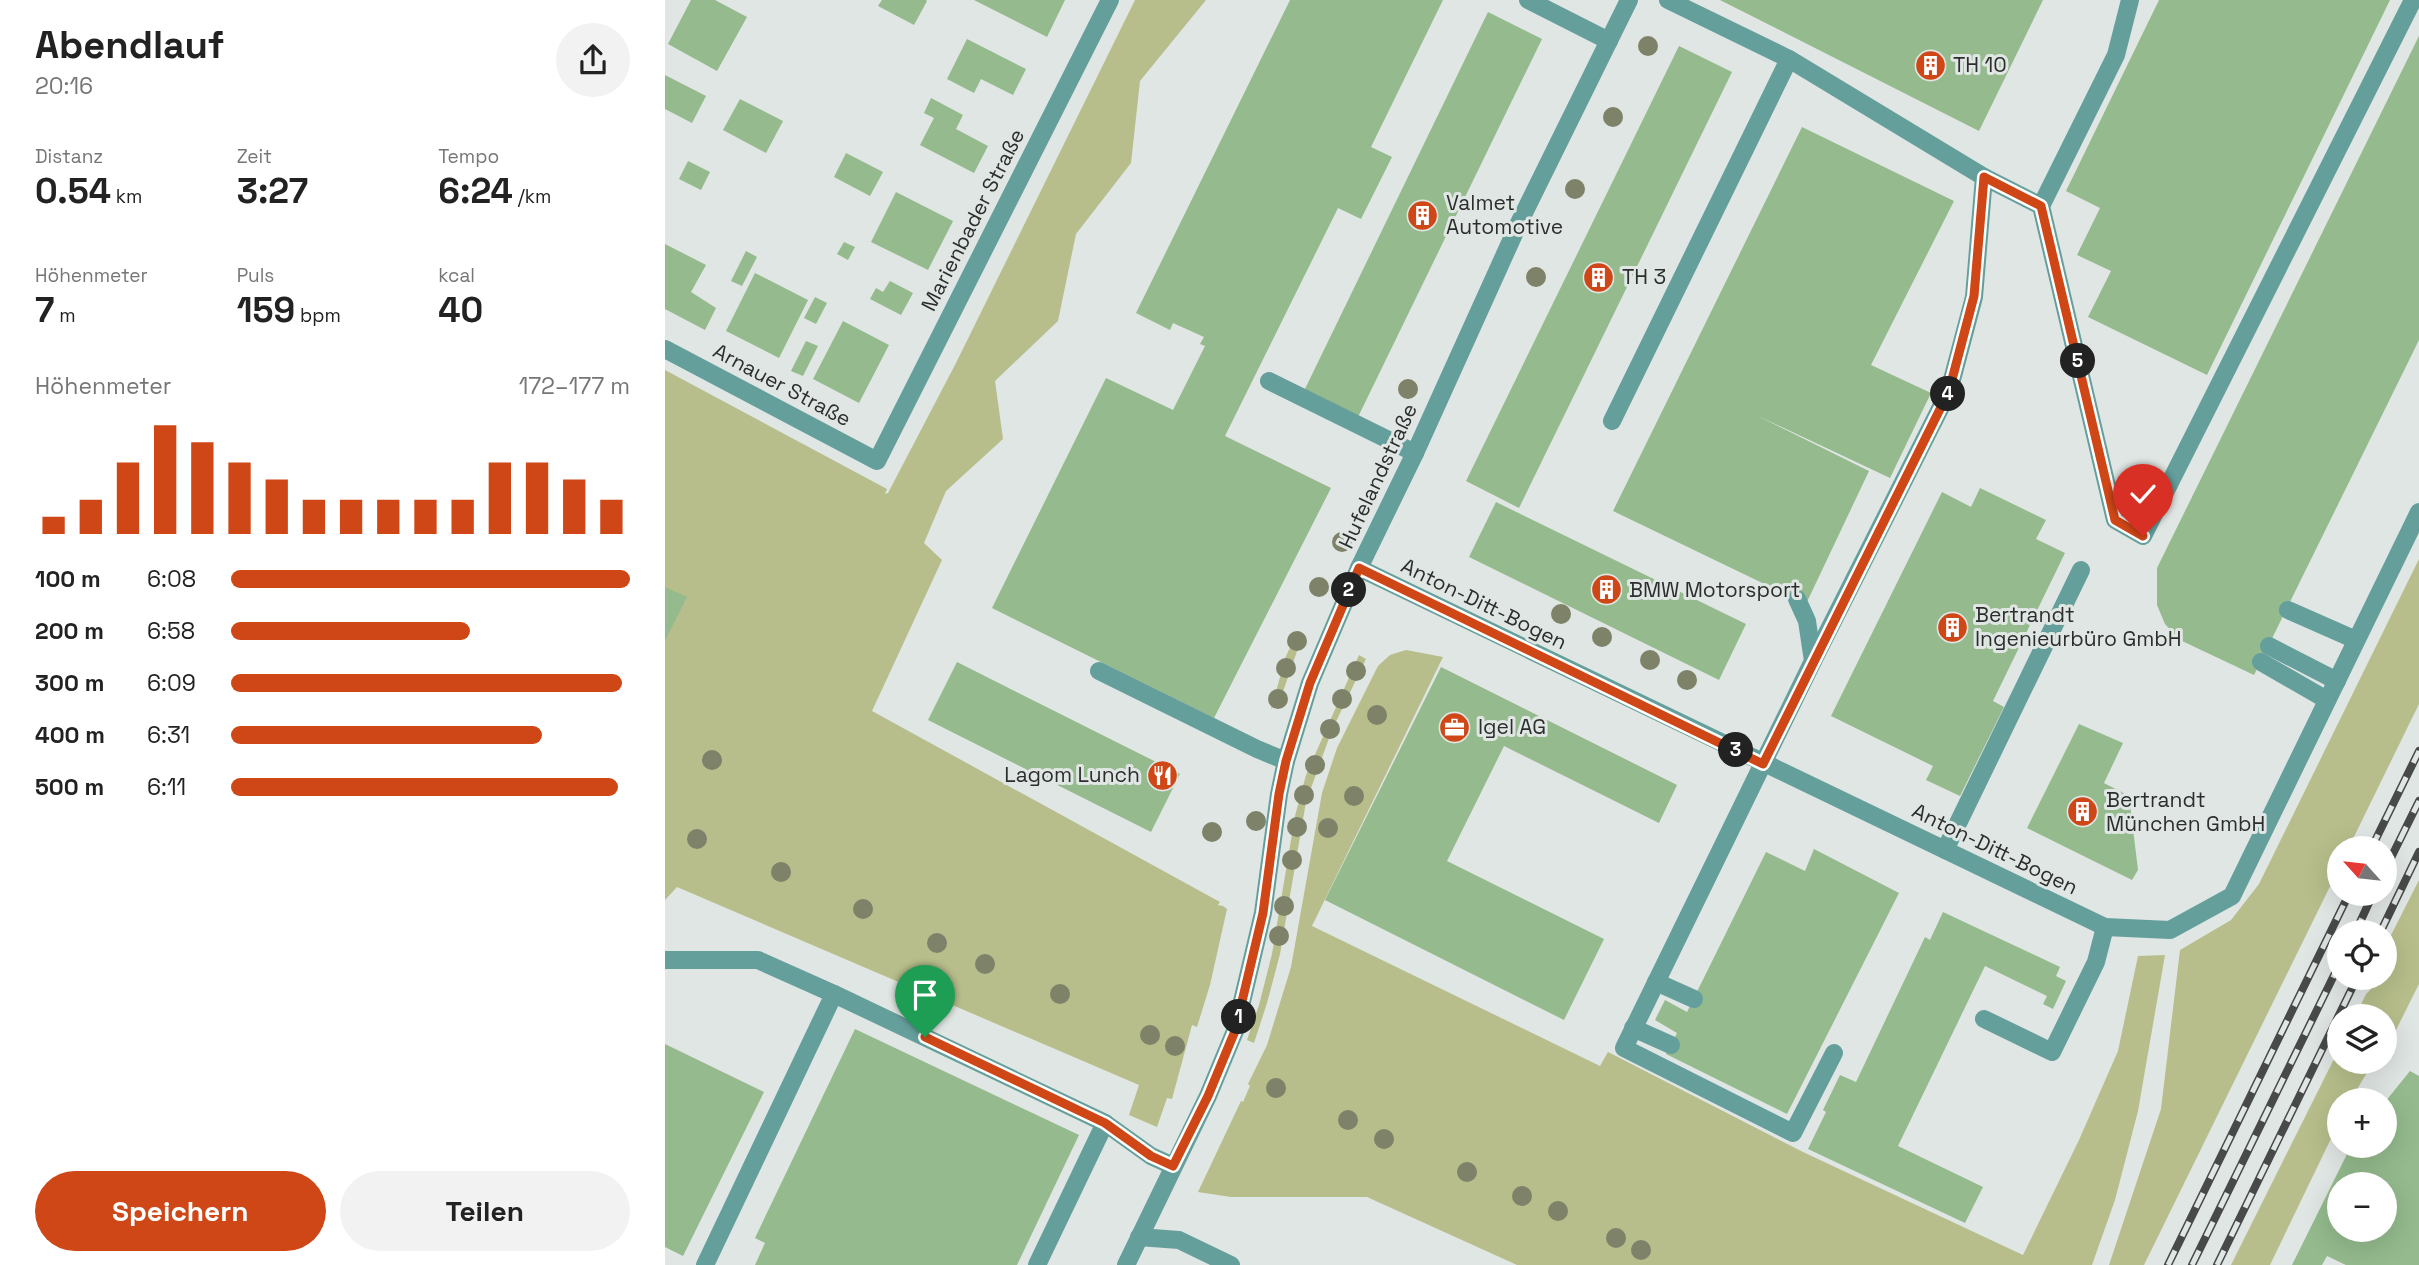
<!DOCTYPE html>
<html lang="de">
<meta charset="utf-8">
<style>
:root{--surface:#fff;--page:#f2f2f2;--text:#222;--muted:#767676;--accent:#cf4717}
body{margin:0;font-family:"Space Grotesk",sans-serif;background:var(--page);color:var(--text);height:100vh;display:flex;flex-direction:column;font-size:26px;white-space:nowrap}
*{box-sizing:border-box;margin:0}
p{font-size:23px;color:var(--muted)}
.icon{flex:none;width:38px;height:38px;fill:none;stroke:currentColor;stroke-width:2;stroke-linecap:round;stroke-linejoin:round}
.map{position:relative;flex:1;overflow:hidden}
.sheet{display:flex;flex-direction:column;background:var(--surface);width:665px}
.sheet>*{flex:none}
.needle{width:46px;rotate:297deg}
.controls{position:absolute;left:1662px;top:836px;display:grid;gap:14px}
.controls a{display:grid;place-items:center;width:70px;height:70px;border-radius:50%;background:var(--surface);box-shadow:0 7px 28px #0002;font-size:35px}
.pin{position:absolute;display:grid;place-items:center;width:60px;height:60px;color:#fff;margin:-72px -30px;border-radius:50% 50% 50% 0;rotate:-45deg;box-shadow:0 0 7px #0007}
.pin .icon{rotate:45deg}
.km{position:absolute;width:35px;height:35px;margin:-18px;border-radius:50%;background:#222;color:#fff;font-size:19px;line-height:35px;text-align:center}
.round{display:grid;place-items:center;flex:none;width:74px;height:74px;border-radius:37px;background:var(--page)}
.overview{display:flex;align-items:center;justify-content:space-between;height:119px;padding:0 35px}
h1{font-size:38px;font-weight:700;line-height:52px}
.figures{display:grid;grid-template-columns:repeat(3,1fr);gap:10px;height:119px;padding:7px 35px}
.figures div{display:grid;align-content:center}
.figures b{font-size:35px;font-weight:700}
.figures small{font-size:19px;font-weight:400}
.figures p{font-size:19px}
.chart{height:196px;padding:14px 35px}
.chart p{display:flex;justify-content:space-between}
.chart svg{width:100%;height:126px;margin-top:7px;stroke:var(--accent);stroke-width:6}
.primary-button{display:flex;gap:14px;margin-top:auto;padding:14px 35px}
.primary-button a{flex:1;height:80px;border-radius:42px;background:var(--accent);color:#fff;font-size:28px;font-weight:700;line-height:80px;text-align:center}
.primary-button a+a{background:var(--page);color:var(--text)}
ul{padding:0 35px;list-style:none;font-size:23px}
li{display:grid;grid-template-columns:112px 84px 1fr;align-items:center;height:52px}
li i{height:18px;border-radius:9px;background:var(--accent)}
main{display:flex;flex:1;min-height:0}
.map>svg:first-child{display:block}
</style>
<main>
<section class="sheet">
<div class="overview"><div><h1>Abendlauf</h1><p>20:16</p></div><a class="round"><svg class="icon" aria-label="share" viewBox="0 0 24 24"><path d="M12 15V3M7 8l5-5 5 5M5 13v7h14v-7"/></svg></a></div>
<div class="figures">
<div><p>Distanz</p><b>0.54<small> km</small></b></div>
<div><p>Zeit</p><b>3:27</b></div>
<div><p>Tempo</p><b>6:24<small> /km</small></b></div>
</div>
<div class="figures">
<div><p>Höhenmeter</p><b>7<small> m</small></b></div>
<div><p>Puls</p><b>159<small> bpm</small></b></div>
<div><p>kcal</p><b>40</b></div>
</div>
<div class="chart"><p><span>Höhenmeter</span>172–177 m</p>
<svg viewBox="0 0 160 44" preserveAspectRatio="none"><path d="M5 44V38M15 44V32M25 44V19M35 44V6M45 44V12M55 44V19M65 44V25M75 44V32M85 44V32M95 44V32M105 44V32M115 44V32M125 44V19M135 44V19M145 44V25M155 44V32"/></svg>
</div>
<ul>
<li><b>100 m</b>6:08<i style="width:100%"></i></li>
<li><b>200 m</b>6:58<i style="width:60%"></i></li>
<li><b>300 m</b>6:09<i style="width:98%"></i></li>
<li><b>400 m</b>6:31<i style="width:78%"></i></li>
<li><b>500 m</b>6:11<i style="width:97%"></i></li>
</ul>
<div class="primary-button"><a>Speichern</a><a>Teilen</a></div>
</section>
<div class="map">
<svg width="1754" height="1265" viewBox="0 0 1754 1265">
<rect width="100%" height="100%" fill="#e0e6e3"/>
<g fill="#b7be8b">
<polygon points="470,0 541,0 475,81 466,163 411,234 393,321 330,381 338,439 281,491 259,543 277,560 207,711 555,902 553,905 558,906 562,909 545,985 532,1027 527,1025 507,1099 502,1098 492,1127 464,1115 474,1085 12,887 0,900 0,370 222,489 220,494 223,493 291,363"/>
<polygon points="1754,559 1754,704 1683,849 1675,849 1675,866 1479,1265 1444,1265 1496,1109 1515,950 1566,920 1594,884"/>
<polygon points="633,631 638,634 614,703 606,709 621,656"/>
<polygon points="741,650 778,657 647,926 935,1066 943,1052 1138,1152 1358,1255 1414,1140 1453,1051 1473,956 1500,955 1473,1111 1450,1200 1427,1265 852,1265 702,1197 566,1197 533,1192 576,1101 578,1102 585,1086 583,1084 602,1045 626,967 657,793 672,748 713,666 725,655"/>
<polygon points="694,655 701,659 667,730 641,802 615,954 602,1003 589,1043 582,1040 594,1005 607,954 630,816 641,775"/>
<polygon points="1754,880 1754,984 1720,1052 1720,1017 1690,1017 1701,994 1712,983 1712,978 1720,978 1720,947"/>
<polygon points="1675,1047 1675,1062 1711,1062 1703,1071 1685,1101 1675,1101 1675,1120 1605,1265 1566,1265"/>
</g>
<g fill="#94ba8d" fill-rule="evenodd">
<polygon points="26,0 50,0 82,17 52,71 3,44"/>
<polygon points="217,0 261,0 262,1 249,25 213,6"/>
<polygon points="309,0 400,0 382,37"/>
<polygon points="625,0 778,0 706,147 727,157 696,219 673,208 560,436 666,488 549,718 327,608 441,378 508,410 540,346 535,344 539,337 508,323 505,330 471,313"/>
<polygon points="1055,0 1378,0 1314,131"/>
<polygon points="1494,0 1725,0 1542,375 1423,317 1446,271 1412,255 1435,208 1401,191"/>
<polygon points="823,12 877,39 693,417 639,391"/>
<polygon points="1754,36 1754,340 1589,675 1515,640 1500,624 1492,605 1492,568"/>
<polygon points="302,39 361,69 348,95 316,79 309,93 282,79"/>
<polygon points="1014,46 1067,72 854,508 801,481"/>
<polygon points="0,75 41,96 27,123 0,109"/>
<polygon points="266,98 298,115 291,129 323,146 309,173 255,145 269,118 259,113"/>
<polygon points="75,99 118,121 101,153 58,130"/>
<polygon points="1137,127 1289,201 1206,365 1266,393 1225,478 1091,415 1204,471 1141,604 948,511"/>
<polygon points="181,153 218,172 205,196 169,177"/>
<polygon points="23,161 45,172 36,190 14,179"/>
<polygon points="231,192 288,221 263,270 206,242"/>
<polygon points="179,242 190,247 183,260 172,254"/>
<polygon points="0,244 41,265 26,292 51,308 40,330 0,309"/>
<polygon points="81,251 92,257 77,286 66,281"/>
<polygon points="90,273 143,300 114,358 61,331"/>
<polygon points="225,281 248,293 236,315 205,299 211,288 218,292"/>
<polygon points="150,297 162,303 151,324 139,318"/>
<polygon points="178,321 224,345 194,403 148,379"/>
<polygon points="141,341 153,346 138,376 126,371"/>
<polygon points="1315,488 1381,520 1371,539 1400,553 1328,701 1339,707 1295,796 1261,780 1268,766 1166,716 1277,492 1306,507"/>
<polygon points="831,502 1081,624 1054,680 804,557"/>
<polygon points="0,587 22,597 0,641"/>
<polygon points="292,662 515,774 486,832 263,720"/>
<polygon points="776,667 1012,785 994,823 839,746 782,861 939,939 899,1020 660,900"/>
<polygon points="1414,724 1458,743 1439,783 1464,796 1473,870 1467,880 1362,828"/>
<polygon points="1149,849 1234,893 1122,1114 1001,1054 1012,1033 990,1020 1000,1000 1022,1012 1101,852 1140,871"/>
<polygon points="1278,912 1395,967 1391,976 1401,981 1388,1009 1378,1004 1382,996 1320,966 1233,1146 1318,1187 1300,1223 1143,1149 1161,1112 1158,1110 1175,1075 1191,1082 1260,937 1265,940"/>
<polygon points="190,1029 414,1135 352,1265 90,1265 100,1243 90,1238"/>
<polygon points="0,1044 99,1092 18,1256 0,1247"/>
<path d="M1745,1071L1754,1076V1265H1681L1662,1256L1657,1265H1627L1686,1146H1720V1102ZM1675,1185H1720V1230H1675Z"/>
</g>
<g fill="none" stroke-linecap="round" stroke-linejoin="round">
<g stroke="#649f9c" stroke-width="18">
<polyline points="863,0 944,41"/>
<polyline points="1124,59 1319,177 1376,206 1450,520 1478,536 1748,0"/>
<polyline points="1376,206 1451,55 1465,0"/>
<polyline points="0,349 212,461 445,0"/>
<polyline points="604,381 750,453"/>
<polyline points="947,421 1124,59 1003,0"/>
<polyline points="694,568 1440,927 1505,930 1567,896 1754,512"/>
<polyline points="1132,599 1142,621 1148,661 959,1048 1128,1133 1169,1053"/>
<polyline points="1623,610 1691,640"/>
<polyline points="1604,646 1672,681"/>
<polyline points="1148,661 1284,391 1309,297 1319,177"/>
<polyline points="1596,662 1662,700"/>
<polyline points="434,671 592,749 621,761"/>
<polyline points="1280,850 1416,570"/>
<polyline points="0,960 93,960 169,994"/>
<polyline points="991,982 1029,999"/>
<polyline points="1319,1019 1387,1052 1431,962 1440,927"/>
<polyline points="968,1028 1006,1045"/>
<polyline points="440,1123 486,1156 508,1166"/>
<polyline points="474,1237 514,1240 566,1265"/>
<polyline points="40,1265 169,994 440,1123 372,1265"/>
<polyline points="461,1265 543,1096 570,1031 598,913 614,794 621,761 645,683 694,568 750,453 854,223 964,0"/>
</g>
<defs>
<g id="rail">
<polyline points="1706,849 1754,751"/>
<polyline points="1720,870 1754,801"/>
<polyline points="1690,933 1708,894"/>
<polyline points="1715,933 1754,852"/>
<polyline points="1503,1265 1684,894"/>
<polyline points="1527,1265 1675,963"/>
<polyline points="1552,1265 1692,978"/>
</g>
</defs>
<use href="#rail" stroke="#484a49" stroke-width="8"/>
<use href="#rail" stroke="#e0e6e3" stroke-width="5" stroke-dasharray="16" stroke-linecap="butt"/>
</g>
<g fill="#7d8268">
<circle cx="983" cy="46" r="10"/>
<circle cx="948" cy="117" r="10"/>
<circle cx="910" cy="189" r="10"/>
<circle cx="871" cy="277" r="10"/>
<circle cx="743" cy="389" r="10"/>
<circle cx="677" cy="542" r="10"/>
<circle cx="654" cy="587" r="10"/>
<circle cx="896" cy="614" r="10"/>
<circle cx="937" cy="637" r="10"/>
<circle cx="632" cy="641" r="10"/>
<circle cx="985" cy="660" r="10"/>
<circle cx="621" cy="668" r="10"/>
<circle cx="691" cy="671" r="10"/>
<circle cx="1022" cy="680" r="10"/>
<circle cx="613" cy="699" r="10"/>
<circle cx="677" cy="699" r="10"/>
<circle cx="712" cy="715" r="10"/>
<circle cx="665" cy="729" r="10"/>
<circle cx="47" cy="760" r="10"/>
<circle cx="650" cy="765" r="10"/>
<circle cx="639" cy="795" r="10"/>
<circle cx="689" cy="796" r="10"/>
<circle cx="591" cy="821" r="10"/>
<circle cx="632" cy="827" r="10"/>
<circle cx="663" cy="828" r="10"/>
<circle cx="547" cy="832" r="10"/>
<circle cx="32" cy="839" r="10"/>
<circle cx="627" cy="860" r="10"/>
<circle cx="116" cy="872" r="10"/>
<circle cx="619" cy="906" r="10"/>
<circle cx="198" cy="909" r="10"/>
<circle cx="614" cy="936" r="10"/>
<circle cx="272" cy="943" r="10"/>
<circle cx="320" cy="964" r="10"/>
<circle cx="395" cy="994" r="10"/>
<circle cx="485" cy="1035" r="10"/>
<circle cx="510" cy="1046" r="10"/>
<circle cx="611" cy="1088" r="10"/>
<circle cx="683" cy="1120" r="10"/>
<circle cx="719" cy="1139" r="10"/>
<circle cx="802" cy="1172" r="10"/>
<circle cx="857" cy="1196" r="10"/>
<circle cx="893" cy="1211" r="10"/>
<circle cx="951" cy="1238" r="10"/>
<circle cx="976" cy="1250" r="10"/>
</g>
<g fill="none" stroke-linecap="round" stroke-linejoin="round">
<defs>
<polyline id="route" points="260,1037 440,1123 486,1156 508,1166 543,1096 570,1031 598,913 614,794 621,761 645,683 694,568 1098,764 1284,391 1309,296 1319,177 1376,206 1450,520 1478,536"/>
</defs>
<use href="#route" stroke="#fff" stroke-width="14"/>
<use href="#route" stroke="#cf4717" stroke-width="9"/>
</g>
<defs>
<symbol id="building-disc" viewBox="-11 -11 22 22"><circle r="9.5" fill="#cf4717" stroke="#e0e6e3"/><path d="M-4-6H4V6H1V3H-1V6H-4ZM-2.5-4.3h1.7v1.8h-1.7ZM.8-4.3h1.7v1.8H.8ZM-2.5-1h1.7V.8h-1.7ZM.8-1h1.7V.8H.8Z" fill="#fff"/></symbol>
<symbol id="office-disc" viewBox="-11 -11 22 22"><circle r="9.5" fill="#cf4717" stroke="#e0e6e3"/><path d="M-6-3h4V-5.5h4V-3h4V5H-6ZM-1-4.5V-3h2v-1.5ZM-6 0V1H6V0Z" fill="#fff"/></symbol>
<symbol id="restaurant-disc" viewBox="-11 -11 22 22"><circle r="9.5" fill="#cf4717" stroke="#e0e6e3"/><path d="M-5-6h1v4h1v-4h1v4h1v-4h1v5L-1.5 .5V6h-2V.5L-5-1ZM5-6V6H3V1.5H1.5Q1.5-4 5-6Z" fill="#fff"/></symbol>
</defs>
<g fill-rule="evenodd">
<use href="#building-disc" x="1248" y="48" width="35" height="35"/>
<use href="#building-disc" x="740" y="198" width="35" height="35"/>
<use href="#building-disc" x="916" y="260" width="35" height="35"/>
<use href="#building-disc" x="924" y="572" width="35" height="35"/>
<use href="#building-disc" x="1270" y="610" width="35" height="35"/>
<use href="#office-disc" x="772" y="710" width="35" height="35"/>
<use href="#restaurant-disc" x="480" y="758" width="35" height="35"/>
<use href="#building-disc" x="1400" y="794" width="35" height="35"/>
</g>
<g text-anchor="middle" stroke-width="6" stroke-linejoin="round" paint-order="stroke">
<g font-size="21" fill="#2c2e2d" stroke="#e0e6e3" text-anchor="start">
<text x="1288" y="72">TH 10</text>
<text x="781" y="210">Valmet<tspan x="781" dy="24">Automotive</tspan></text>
<text x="957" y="284">TH 3</text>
<text x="964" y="597">BMW Motorsport</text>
<text x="1310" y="622">Bertrandt<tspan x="1310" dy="24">Ingenieurbüro GmbH</tspan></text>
<text x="813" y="734">Igel AG</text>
<text x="475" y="782" text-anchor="end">Lagom Lunch</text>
<text x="1441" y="807">Bertrandt<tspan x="1441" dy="24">München GmbH</tspan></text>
</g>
<g font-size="21" fill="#2c2e2d" stroke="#e0e6e3">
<text transform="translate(308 220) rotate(-63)" y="7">Marienbader Straße</text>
<text transform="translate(117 385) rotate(28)" y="7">Arnauer Straße</text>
<text transform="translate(713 476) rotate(-65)" y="7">Hufelandstraße</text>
<text transform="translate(819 604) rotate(26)" y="7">Anton-Ditt-Bogen</text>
<text transform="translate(1330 849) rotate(26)" y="7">Anton-Ditt-Bogen</text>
</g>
</g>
</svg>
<div class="controls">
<a><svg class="needle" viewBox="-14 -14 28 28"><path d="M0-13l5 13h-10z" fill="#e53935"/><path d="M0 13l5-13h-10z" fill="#767676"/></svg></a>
<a><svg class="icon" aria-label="locate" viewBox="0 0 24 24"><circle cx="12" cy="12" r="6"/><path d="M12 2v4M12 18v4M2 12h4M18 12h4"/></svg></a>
<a><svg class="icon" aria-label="layers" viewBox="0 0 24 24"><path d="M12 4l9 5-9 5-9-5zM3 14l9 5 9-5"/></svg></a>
<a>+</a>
<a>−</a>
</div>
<div class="pin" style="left:260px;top:1037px;background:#1e9e55"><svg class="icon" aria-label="arrive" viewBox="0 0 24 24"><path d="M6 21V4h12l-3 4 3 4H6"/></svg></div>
<div class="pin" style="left:1478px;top:536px;background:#d93025"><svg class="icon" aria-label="check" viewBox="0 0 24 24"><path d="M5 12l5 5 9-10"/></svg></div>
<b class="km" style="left:574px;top:1017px">1</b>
<b class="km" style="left:684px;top:590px">2</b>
<b class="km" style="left:1071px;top:750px">3</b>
<b class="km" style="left:1283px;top:394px">4</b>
<b class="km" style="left:1413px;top:361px">5</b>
</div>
</main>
